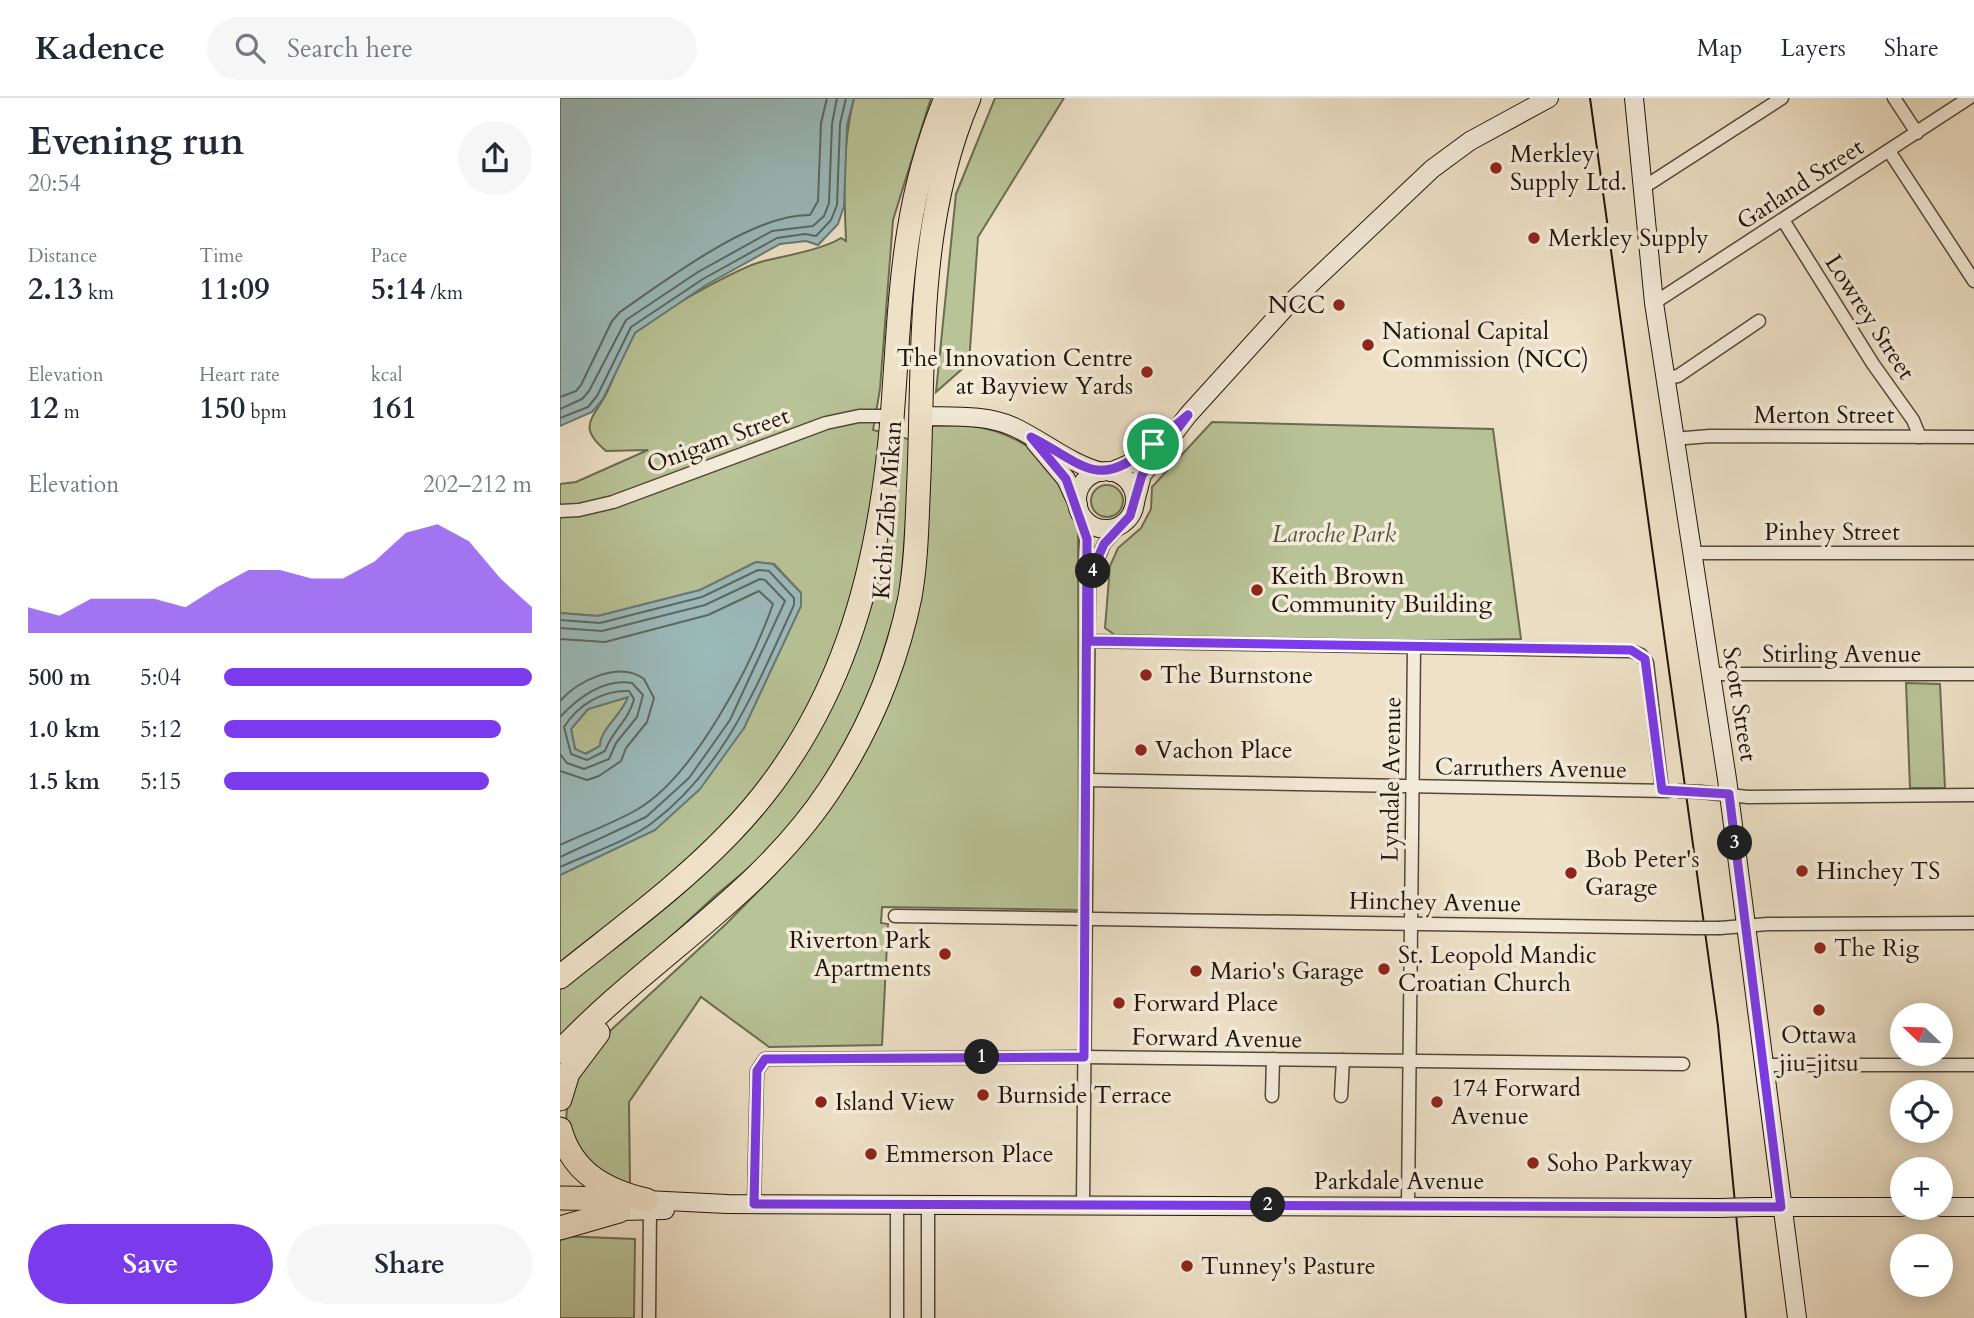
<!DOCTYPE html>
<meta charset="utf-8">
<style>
:root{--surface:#fff;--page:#f6f6f7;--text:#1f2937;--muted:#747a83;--line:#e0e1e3;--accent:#7c3aed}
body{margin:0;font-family:Cardo,serif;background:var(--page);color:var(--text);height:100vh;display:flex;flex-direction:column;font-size:26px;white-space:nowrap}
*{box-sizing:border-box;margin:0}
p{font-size:23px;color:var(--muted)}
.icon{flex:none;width:38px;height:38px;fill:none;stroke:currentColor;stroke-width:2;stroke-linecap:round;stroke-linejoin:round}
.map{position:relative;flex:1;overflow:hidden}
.drawer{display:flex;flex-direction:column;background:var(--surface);width:560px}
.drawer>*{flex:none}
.needle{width:46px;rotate:293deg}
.tools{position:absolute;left:1330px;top:905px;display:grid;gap:14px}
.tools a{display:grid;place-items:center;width:63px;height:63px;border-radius:50%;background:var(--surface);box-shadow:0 4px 18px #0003;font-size:35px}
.pin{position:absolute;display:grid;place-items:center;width:60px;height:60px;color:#fff;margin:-30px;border:4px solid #fff;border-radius:50%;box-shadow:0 2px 7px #0007}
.km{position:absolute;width:35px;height:35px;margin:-18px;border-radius:50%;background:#222;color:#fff;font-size:19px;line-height:35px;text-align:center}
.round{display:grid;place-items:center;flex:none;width:74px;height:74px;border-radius:37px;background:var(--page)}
.headline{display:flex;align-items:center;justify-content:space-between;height:119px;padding:0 28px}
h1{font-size:38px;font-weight:700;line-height:52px}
.figures{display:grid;grid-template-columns:repeat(3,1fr);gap:10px;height:119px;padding:7px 28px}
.figures div{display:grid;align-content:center}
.figures b{font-size:30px;font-weight:700}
.figures small{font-size:19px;font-weight:400}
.figures p{font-size:19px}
.chart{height:196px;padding:14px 28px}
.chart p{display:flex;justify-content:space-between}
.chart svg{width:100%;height:126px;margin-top:7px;fill:var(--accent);opacity:.7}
.primary-button{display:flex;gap:14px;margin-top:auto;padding:14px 28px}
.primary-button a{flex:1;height:80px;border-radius:42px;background:var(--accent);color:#fff;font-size:28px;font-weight:700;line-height:80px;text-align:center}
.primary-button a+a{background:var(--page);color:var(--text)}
ul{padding:0 28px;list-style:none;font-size:23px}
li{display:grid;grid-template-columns:112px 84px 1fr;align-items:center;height:52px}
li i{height:18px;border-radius:9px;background:var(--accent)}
header{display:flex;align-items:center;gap:42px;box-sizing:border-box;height:98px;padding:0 35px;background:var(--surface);border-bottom:2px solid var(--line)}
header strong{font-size:33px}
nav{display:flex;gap:38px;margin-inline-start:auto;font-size:24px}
.search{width:490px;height:63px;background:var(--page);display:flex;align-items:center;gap:18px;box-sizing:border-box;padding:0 24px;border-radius:38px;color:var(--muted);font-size:26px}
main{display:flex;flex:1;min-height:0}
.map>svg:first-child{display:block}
</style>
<header>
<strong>Kadence</strong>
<div class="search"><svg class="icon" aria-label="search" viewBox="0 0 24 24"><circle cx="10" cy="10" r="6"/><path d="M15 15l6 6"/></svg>Search here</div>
<nav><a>Map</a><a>Layers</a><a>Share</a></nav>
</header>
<main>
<section class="drawer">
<div class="headline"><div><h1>Evening run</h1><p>20:54</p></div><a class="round"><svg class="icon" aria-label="share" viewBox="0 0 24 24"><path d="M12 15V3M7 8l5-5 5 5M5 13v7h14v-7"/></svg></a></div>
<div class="figures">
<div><p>Distance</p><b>2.13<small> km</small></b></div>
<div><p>Time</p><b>11:09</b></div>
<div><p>Pace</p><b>5:14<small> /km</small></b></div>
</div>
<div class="figures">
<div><p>Elevation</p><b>12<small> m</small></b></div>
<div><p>Heart rate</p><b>150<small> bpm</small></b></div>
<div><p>kcal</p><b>161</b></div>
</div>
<div class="chart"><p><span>Elevation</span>202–212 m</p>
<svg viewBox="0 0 160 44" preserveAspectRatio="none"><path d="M0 44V35L10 38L20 32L30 32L40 32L50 35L60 28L70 22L80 22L90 25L100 25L110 19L120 9L130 6L140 12L150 25L160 35V44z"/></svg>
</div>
<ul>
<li><b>500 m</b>5:04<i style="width:100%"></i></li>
<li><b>1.0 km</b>5:12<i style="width:90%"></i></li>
<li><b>1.5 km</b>5:15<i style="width:86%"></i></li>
</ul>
<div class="primary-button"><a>Save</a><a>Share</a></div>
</section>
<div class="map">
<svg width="1414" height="1220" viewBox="0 0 1414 1220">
<rect width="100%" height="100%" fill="#eee1c7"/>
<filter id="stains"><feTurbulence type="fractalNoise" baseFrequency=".00286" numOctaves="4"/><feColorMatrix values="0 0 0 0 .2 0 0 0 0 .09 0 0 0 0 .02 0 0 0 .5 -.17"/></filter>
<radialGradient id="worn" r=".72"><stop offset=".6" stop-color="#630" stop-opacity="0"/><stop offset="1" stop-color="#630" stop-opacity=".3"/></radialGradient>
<g fill="#b8c397" stroke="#6c6c51" stroke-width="2">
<path d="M294,0H371L333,122L320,291L313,332L352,342L342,493L311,594L265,685L207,755L156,797L10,932L0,961V777L95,732L184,630L241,507V495L214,466L196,464L141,492L38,518L0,515V386L16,384L88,352L46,353C20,331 29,324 44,300C55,280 61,255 74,236C87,219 182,168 204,163C225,158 264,151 281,140L286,143C284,95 282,47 294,0Z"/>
<polygon points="435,0 504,0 418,139 409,265 376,294 396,96"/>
<polygon points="652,324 933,331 961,541 772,544 555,537 545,530 550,468 558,450 581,430 591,411 592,389"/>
<path d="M406,327C441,331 480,348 499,380C508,395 512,416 518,432L519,812L322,809L321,825L328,826L322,947L209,949L141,899L69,1004L70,1088L23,1063L6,1023L8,995L20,968L51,932L166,826L215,776L322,619L370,328Z"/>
<circle cx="547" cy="403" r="16"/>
<polygon points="1346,585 1380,586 1385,690 1350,690"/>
<path d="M68,599C62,616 40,632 40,648L25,656L15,651L11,631L28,611Z"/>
<polygon points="0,1138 75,1141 74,1220 0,1220"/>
</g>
<g fill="#9bbcbd" stroke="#6a7976" stroke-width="2" fill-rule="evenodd">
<polygon points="0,0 294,0 287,27 284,108 278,126 258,147 246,143 220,146 146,187 75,235 43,301 32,314 0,328"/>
<path d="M196,464L213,466L241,495V508L184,630L140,691L95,732L0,777V515L38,518L140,492ZM68,599C62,617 40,631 40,648L26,656L15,651L11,631L28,611Z"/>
</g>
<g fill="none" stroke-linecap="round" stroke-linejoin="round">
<g stroke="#5e6864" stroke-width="2">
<path d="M0,299L16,293L21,287L52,223L60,214C108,181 192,116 250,117L258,103L261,25L267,0"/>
<polyline points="0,311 22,301 29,293 66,222 138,174 212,133 253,128 264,118 269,105 272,26 277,0"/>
<polyline points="0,320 28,309 37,298 71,229 143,181 217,140 245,136 256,138 271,122 277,107 280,26 286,0"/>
<path d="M0,522L40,525L142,499L198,472L209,473L234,500V507C197,587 165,670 92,725C68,743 28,756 0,769"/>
<polyline points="0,530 42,533 145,507 200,481 205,482 225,503 170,622 129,680 86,719 0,759"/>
<path d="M0,541L45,544L148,517L199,493L213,506C191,568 135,677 78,711C54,725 26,735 0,747"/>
<path d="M69,593L74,601C69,622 52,633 45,653L27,662L11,656L4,629C18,607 42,592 69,593Z"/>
<path d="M0,603C18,583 59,562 84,581L94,600L87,624L66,650L61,663L39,678L27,682L0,673"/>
<path d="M0,619C18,600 43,580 72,585L83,597L77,619L56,645L49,661L24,671L7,665L0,656"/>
</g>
<defs>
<g id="street">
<polyline points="1334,0 1357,35"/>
<polyline points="1329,53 1414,183"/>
<polyline points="1081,91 1222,0"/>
<polyline points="1223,122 1313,266 1353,322 1360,339"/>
<polyline points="1094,205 1409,0"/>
<polyline points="1105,280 1118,278 1199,223"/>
<polyline points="1113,341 1150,338 1414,339"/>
<polyline points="0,413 19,412 53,404 266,325 299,318 332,318"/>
<polyline points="521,415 526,434 529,484 523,1107"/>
<polyline points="1131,455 1414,455"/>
<polyline points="530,481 544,446 561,427"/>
<polyline points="529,543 1071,553 1081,557 1087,565 1102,692"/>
<polyline points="1150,576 1414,576"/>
<polyline points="528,682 1108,693"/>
<polyline points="1141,694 1188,699 1414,697"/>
<polyline points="335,818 1135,830"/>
<polyline points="1160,830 1208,826 1414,825"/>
<polyline points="1202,967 1414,967"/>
<polyline points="712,998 713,961"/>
<polyline points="781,998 783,962"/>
<polyline points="194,1106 197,973 205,961 524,959 1123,966"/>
<polyline points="337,1107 337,1220"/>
<polyline points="848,1107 854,549"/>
<polyline points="89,1220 90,1113"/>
<polyline points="368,1220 368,1106"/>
</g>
<g id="secondary">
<polyline points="1074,0 1094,205 1167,681 1237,1220"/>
<path d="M361,318C391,319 426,316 454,329C484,343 510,366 542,374"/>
<polyline points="475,344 506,381 518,407"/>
<circle cx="546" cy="402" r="29"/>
<polyline points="550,374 569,366 609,333"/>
<polyline points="575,404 582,377 628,317 725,210 872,71 910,43 989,0"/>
<polyline points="86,1102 167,1106 1160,1110"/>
<polyline points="1193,1109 1342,1109"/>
<polyline points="1381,1109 1414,1109"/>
<polyline points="59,1113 105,1112"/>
</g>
<g id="highway">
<path d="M0,879C57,833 118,789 169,736C281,621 319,476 332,321C341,204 340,112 386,0"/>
<path d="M0,954C86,862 200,798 270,691C309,632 336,567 350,499C357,460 357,418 359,378C364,249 357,122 409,0"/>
<polyline points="0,1001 8,975 38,935"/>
<path d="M0,1031C12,1074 44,1092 86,1102"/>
<polyline points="0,1100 62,1101"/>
<polyline points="0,1130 59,1113"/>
</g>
</defs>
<use href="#street" stroke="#54473a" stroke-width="15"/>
<use href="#secondary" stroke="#21140b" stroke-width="20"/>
<use href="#highway" stroke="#21140b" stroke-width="25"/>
<use href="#street" stroke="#f4ecdb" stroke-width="12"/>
<use href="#secondary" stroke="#f4ecdb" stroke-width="18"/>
<use href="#highway" stroke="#eee1c7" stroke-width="23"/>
<polyline stroke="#21140b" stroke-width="2" points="1030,0 1158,928 1186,1220"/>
<defs>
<g id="street-bridge">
<polyline points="1118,693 1141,694"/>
<polyline points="1135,830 1160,830"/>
</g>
<polyline id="secondary-bridge" points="1160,1110 1193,1109"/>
</defs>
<use href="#street-bridge" stroke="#54473a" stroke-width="15" stroke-linecap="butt"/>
<use href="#secondary-bridge" stroke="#21140b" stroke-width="20" stroke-linecap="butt"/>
<use href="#street-bridge" stroke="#f4ecdb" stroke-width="12"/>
<use href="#secondary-bridge" stroke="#f4ecdb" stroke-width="18"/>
</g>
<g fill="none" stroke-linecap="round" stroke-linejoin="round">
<defs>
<path id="route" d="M593,346C537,394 526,367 471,339L506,381L527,441L524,959L205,961L197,973L194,1106L1221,1109L1169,696L1102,692L1085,561L1071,552L529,543V484L540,455L544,446L570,418L582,377L628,317L593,346"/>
</defs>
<use href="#route" stroke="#fff" stroke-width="14"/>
<use href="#route" stroke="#7c3aed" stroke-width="9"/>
</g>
<g fill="#8f2418" stroke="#f4ecdb" stroke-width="2.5">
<circle cx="936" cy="70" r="7"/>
<circle cx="974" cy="140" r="7"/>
<circle cx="779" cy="207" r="7"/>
<circle cx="808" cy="247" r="7"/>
<circle cx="587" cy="274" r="7"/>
<circle cx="697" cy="492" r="7"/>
<circle cx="586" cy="577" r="7"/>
<circle cx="581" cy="652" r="7"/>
<circle cx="1242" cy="773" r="7"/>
<circle cx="1011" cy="775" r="7"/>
<circle cx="1260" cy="850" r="7"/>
<circle cx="385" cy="856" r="7"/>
<circle cx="824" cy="871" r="7"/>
<circle cx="636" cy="873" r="7"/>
<circle cx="559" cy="905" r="7"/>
<circle cx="1259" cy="912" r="7"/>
<circle cx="423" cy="997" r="7"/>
<circle cx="261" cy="1004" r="7"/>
<circle cx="877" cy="1004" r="7"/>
<circle cx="311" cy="1056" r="7"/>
<circle cx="973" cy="1065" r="7"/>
<circle cx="627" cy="1168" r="7"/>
</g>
<g text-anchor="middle" stroke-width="7" stroke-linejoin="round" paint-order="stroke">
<g font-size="24" fill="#21140b" stroke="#f4ecdb" text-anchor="start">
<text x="950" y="64">Merkley<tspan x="950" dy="28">Supply Ltd.</tspan></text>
<text x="988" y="148">Merkley Supply</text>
<text x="765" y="215" text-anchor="end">NCC</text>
<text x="822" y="241">National Capital<tspan x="822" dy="28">Commission (NCC)</tspan></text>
<text x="573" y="268" text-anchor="end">The Innovation Centre<tspan x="573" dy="28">at Bayview Yards</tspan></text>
<text x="711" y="486">Keith Brown<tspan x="711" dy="28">Community Building</tspan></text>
<text x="600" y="585">The Burnstone</text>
<text x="595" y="660">Vachon Place</text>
<text x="1025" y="769">Bob Peter's<tspan x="1025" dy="28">Garage</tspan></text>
<text x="1256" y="781">Hinchey TS</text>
<text x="371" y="850" text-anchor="end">Riverton Park<tspan x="371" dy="28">Apartments</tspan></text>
<text x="1274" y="858">The Rig</text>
<text x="838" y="865">St. Leopold Mandic<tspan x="838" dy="28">Croatian Church</tspan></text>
<text x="650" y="881">Mario's Garage</text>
<text x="573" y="913">Forward Place</text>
<text x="1259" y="945" text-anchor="middle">Ottawa<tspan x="1259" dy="28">jiu-jitsu</tspan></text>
<text x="891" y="998">174 Forward<tspan x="891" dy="28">Avenue</tspan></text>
<text x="437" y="1005">Burnside Terrace</text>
<text x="275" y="1012">Island View</text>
<text x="325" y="1064">Emmerson Place</text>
<text x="987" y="1073">Soho Parkway</text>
<text x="641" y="1176">Tunney's Pasture</text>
</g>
<g font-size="24" fill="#21140b" stroke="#f4ecdb">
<text transform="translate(1240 86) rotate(-33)" y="8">Garland Street</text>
<text transform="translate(1310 219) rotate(57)" y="8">Lowrey Street</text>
<text x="1264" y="325">Merton Street</text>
<text transform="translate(158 342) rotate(-20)" y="8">Onigam Street</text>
<text transform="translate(327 412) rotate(-86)" y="8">Kichi Zībī Mīkan</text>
<text x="1272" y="442">Pinhey Street</text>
<text x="1282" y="564">Stirling Avenue</text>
<text transform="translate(1180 606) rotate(81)" y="8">Scott Street</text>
<text transform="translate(971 670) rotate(1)" y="8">Carruthers Avenue</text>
<text transform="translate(831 681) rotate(-89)" y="8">Lyndale Avenue</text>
<text transform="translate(875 804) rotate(1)" y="8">Hinchey Avenue</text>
<text transform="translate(657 940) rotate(1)" y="8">Forward Avenue</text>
<text x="839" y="1091">Parkdale Avenue</text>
</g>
<g font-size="24" font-style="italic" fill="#56513c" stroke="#f4ecdb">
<text x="774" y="444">Laroche Park</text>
</g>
</g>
<rect width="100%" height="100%" filter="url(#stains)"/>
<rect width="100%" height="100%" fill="url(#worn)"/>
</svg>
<div class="tools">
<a><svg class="needle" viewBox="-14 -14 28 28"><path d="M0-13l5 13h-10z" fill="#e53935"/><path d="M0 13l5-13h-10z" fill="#747a83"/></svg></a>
<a><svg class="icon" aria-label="locate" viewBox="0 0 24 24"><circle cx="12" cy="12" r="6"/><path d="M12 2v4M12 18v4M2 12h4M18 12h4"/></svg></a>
<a>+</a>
<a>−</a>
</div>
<div class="pin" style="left:593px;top:346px;background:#1e9e55"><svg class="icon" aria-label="arrive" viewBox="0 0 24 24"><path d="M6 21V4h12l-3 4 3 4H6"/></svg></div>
<b class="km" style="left:422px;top:959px">1</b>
<b class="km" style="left:708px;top:1107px">2</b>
<b class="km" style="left:1175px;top:745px">3</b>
<b class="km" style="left:533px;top:473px">4</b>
</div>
</main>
